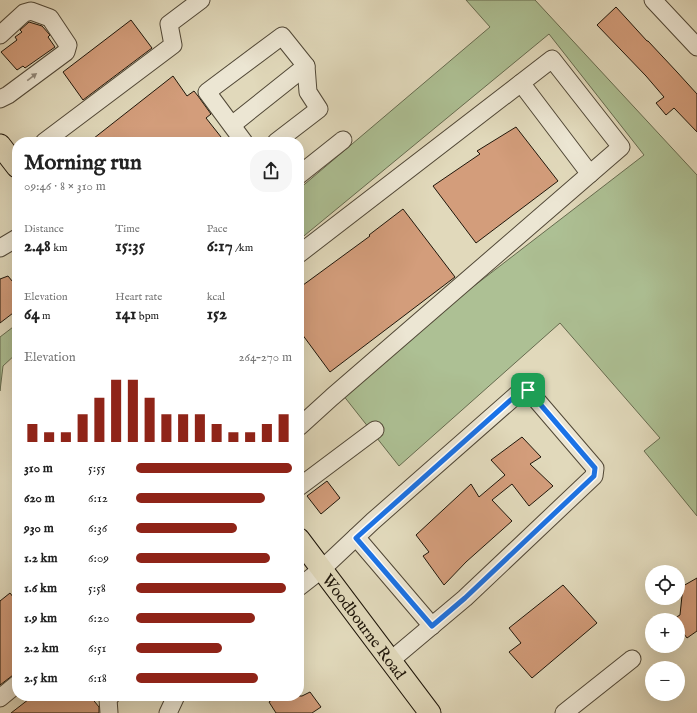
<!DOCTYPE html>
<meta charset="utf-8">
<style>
:root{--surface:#fff;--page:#f6f6f6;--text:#222;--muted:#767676;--accent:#8f2418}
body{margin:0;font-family:"IM FELL English",serif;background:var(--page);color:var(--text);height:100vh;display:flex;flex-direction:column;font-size:15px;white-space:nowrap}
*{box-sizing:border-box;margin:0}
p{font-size:13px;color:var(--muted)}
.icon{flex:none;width:22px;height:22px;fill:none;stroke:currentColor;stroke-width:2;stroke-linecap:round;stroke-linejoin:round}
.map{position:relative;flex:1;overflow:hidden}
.sheet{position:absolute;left:12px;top:137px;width:292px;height:564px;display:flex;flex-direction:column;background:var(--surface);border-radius:16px;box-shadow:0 4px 16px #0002}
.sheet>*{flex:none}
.fabs{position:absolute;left:645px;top:565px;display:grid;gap:8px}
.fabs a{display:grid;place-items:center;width:40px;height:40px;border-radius:50%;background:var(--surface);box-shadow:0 4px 16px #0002;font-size:20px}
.pin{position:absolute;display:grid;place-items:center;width:34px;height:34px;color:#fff;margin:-17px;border-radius:8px;box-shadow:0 2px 6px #0006}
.round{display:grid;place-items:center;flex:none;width:42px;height:42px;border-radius:16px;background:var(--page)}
.overview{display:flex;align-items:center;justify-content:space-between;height:68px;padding:0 12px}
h1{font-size:22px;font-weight:700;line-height:30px}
.metrics{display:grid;grid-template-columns:repeat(3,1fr);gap:6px;height:68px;padding:4px 12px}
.metrics div{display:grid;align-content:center}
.metrics b{font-size:17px;font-weight:700}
.metrics small{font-size:11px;font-weight:400}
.metrics p{font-size:11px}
.chart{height:112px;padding:8px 12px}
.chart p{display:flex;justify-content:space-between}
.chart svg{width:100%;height:72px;margin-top:4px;stroke:var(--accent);stroke-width:6}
ul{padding:0 12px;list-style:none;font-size:13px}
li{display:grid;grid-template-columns:64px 48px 1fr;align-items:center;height:30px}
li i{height:10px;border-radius:5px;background:var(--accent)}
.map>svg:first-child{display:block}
</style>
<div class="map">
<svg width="697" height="713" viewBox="0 0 697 713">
<rect width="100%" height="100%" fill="#e1d9bb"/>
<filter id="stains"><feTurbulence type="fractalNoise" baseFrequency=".005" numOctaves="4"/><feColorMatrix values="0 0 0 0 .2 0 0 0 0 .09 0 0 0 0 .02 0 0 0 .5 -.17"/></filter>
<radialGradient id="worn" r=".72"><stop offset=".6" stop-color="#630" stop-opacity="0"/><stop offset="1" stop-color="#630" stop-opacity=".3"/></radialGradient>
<g fill="#adc094" stroke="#666b4f">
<polygon points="466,0 535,0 697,175 697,516 644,451 660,438 560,323 399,466 339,390 644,155 549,34 299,240 299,189 490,27"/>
<polygon points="17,324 17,353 3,366 0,391 0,337"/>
</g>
<g fill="#d39d7b" stroke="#1f160a">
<polygon points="616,7 647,41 648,41 677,72 697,94 697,132 674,108 666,115 656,103 664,97 646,76 597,25"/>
<polygon points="131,20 152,48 83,100 63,72"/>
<polygon points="29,22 42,26 50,35 48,37 55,47 25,68 23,66 17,70 1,52 17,40 15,37 22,32 20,30"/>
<polygon points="173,76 187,96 194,91 198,96 211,114 206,118 225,142 89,142"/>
<polygon points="516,127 558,181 476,243 433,186 480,154 477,151"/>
<polygon points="403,209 455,277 330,372 299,330 299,288 370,236 369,235"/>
<polygon points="8,276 17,287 17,310 0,323 0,279"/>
<polygon points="522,437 541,457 530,464 553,486 529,506 512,484 492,500 512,521 466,562 444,585 423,556 429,552 416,535 471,484 479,497 505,475 491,460"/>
<polygon points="327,481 340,498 321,514 307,496"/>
<polygon points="697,578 697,631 687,638 678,626 678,620 674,620 673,619 680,615 683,586"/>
<polygon points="563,585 597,623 532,678 509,652 521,643 509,628"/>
<polygon points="10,593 17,602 17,672 0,685 0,601"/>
<polygon points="310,692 321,707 312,713 276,713 269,702 277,696 302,696"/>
<polygon points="33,696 90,696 99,707 99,713 11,713"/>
</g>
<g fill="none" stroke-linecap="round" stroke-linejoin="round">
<defs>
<g id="minor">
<polyline points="653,0 697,47"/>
<polyline points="0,35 24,13 31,11 50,18 68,45 66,52 8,95 0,99"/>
<polyline points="521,83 590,174"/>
<polyline points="232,125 306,66"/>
<polyline points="44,142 173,45 169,24 201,0"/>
<polyline points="244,142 207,92 282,36 306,66 308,92 319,109 276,142"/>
<polyline points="299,175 343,140"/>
<polyline points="0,248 17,238"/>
<polyline points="299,254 552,59 621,147 332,397 299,427"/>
<polyline points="299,487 375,430"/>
<polyline points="356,537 432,626"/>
<polyline points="299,587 322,569 373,521 522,390 528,390 595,468 594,476 465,598 390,661"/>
<polyline points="0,698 17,684"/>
<polyline points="109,713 108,699 111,696"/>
<polyline points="168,713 176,696"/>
<polyline points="564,713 632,659"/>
</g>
<g id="major">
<polyline points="0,145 17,167"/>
<path id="s1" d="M299,539L430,713"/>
</g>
</defs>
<use href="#minor" stroke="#504736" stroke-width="19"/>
<use href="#major" stroke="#1f160a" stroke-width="23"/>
<use href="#minor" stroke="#ece6d3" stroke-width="17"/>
<use href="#major" stroke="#e1d9bb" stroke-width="21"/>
</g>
<defs><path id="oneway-solid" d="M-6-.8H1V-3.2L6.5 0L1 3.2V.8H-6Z"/></defs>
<use fill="#908879" href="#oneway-solid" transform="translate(32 77) rotate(-37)"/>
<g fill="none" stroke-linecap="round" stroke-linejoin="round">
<defs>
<polygon id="route" points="522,390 528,390 595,468 594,476 465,598 432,626 356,538"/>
</defs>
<use href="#route" stroke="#fff" stroke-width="8"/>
<use href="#route" stroke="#1a73e8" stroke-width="5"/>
</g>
<g text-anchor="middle" stroke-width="3" stroke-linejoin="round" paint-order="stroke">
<g font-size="16" fill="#1f160a" stroke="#ece6d3">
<text dy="6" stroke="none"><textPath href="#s1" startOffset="109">Woodbourne Road</textPath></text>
</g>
</g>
<rect width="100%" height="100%" filter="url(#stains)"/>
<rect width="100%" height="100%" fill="url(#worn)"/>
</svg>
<div class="fabs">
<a><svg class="icon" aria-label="locate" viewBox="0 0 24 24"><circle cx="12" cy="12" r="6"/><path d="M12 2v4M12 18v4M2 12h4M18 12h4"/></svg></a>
<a>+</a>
<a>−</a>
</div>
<div class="pin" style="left:528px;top:390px;background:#1e9e55"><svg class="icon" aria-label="arrive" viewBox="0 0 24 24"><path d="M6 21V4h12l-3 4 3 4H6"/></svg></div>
<section class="sheet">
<div class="overview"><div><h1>Morning run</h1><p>09:46 · 8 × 310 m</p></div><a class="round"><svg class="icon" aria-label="share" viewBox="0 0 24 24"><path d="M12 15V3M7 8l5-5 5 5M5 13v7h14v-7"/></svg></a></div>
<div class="metrics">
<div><p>Distance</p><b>2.48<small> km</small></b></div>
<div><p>Time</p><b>15:35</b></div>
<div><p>Pace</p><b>6:17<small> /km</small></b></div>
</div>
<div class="metrics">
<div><p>Elevation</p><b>64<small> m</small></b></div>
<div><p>Heart rate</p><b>141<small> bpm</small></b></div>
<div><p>kcal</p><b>152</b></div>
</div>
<div class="chart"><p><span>Elevation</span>264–270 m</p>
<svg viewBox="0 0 160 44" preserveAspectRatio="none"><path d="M5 44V33M15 44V38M25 44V38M35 44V27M45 44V17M55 44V6M65 44V6M75 44V17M85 44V27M95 44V27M105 44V27M115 44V33M125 44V38M135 44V38M145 44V33M155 44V27"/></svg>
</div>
<ul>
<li><b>310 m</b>5:55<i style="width:100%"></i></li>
<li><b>620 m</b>6:12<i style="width:83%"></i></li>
<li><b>930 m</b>6:36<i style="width:65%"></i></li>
<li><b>1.2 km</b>6:09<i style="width:86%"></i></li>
<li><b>1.6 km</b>5:58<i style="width:96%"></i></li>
<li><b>1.9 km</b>6:20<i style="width:76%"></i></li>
<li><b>2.2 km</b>6:51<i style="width:55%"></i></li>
<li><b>2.5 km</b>6:18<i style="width:78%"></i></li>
</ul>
</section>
</div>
